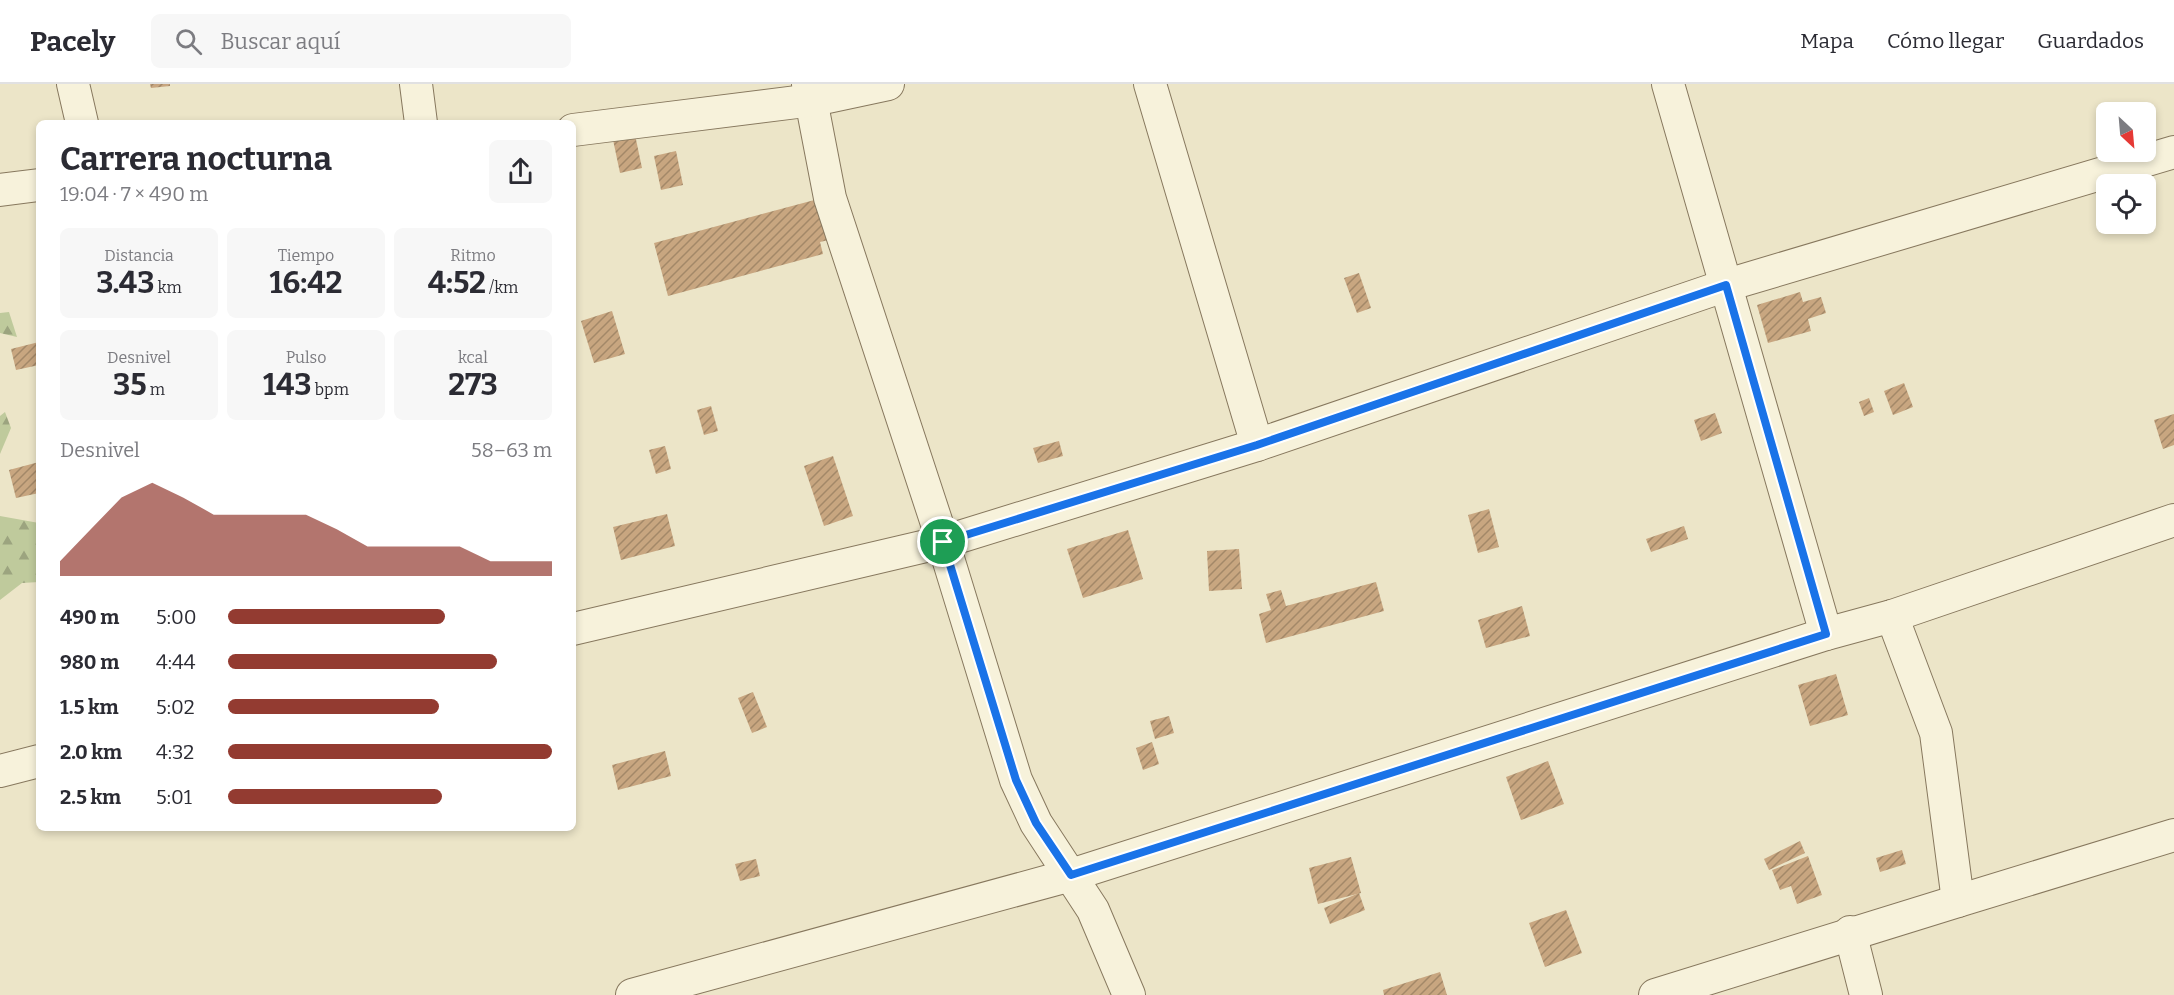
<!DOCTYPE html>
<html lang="es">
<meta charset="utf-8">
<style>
:root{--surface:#fff;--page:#f7f7f7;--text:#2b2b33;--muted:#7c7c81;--line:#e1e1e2;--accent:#933b31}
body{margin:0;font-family:Bitter,serif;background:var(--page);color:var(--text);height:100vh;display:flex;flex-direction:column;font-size:22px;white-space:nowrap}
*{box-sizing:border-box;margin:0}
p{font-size:20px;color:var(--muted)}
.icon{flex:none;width:33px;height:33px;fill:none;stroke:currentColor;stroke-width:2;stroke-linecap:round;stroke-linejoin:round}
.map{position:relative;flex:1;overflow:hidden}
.sheet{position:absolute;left:36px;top:36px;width:540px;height:711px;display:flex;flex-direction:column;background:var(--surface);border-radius:9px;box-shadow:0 3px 9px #0003}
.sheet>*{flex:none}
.needle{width:39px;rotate:154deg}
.tools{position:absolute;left:2096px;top:18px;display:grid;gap:12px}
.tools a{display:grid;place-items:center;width:60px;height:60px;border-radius:9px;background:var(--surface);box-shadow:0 3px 9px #0003;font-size:30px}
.pin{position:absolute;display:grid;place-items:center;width:51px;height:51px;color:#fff;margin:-26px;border:3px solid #fff;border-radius:50%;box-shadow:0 2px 6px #0007}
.round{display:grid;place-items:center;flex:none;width:63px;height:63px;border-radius:9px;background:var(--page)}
.head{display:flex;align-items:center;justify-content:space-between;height:102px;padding:0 24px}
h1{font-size:33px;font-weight:700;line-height:45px}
.figures{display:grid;grid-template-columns:repeat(3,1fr);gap:9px;height:102px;padding:6px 24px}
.figures div{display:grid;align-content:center;border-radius:9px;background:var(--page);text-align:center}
.figures b{font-size:30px;font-weight:700}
.figures small{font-size:16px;font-weight:400}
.figures p{font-size:16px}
.chart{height:168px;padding:12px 24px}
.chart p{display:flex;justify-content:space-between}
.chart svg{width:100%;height:108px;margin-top:6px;fill:var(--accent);opacity:.7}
ul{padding:0 24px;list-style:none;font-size:20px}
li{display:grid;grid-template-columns:96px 72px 1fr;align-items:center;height:45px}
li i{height:15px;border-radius:8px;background:var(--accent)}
header{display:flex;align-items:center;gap:36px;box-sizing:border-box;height:84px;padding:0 30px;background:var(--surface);border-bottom:2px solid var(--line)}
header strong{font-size:28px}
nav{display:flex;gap:33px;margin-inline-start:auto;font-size:21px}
.search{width:420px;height:54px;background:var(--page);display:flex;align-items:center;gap:15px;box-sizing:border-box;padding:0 21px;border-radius:9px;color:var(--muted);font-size:22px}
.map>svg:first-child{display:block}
</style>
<header>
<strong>Pacely</strong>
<div class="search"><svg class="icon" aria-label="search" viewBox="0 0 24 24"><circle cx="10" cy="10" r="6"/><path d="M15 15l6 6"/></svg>Buscar aquí</div>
<nav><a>Mapa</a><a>Cómo llegar</a><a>Guardados</a></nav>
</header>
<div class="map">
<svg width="2174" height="911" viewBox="0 0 2174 911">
<defs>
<pattern id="forest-firs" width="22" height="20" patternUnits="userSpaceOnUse" patternTransform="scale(1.5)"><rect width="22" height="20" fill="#bfca9c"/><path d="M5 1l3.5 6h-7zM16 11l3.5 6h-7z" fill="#9ca47f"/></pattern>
<pattern id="building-hatch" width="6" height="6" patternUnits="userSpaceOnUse" patternTransform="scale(1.5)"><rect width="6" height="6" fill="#c8a680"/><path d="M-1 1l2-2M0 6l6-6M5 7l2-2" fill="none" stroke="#a38868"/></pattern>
</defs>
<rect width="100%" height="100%" fill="#ece5c8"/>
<g fill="url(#forest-firs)">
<polygon points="9,228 17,253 0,249 0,229"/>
<polygon points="5,328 11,344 0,370 0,332"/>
<polygon points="0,432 39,439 39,498 22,499 0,516"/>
</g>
<g fill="url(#building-hatch)">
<polygon points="150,0 170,0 170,2 151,4"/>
<polygon points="634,46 642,84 620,89 612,51"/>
<polygon points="676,67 683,101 661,106 654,72"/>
<polygon points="822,114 833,155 820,158 823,170 668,212 654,159"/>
<polygon points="1359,189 1371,224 1357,229 1344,194"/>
<polygon points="1800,208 1803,218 1821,213 1826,229 1808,235 1811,247 1768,259 1757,221"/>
<polygon points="612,227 625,270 594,279 581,237"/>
<polygon points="39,258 39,281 16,286 11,265"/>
<polygon points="1904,299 1913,323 1893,331 1884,307"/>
<polygon points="1869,314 1874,328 1864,332 1859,318"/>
<polygon points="711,322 718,347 704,351 697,326"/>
<polygon points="1715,329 1722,349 1701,357 1694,336"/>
<polygon points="2174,330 2174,361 2163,365 2154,336"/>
<polygon points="1059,357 1063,372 1038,379 1033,364"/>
<polygon points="665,362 671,385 656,390 649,366"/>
<polygon points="833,372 853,432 824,442 804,382"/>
<polygon points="39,378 39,409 16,414 9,386"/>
<polygon points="1489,425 1499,463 1478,469 1468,431"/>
<polygon points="667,430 675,462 621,476 613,443"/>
<polygon points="1684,442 1688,455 1651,468 1646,455"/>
<polygon points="1128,446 1143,495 1083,514 1067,465"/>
<polygon points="1239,465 1242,505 1209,507 1207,467"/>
<polygon points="1376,498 1384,527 1266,559 1259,530 1271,526 1266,510 1281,506 1286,522"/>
<polygon points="1522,522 1530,552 1486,564 1478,536"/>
<polygon points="1836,590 1848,631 1810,642 1798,601"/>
<polygon points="753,608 767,643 752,649 738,614"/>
<polygon points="1169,632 1174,649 1155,655 1150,637"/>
<polygon points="1152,658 1159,680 1143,686 1136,664"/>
<polygon points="665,667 671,692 618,706 612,681"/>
<polygon points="1548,677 1564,720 1521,736 1506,693"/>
<polygon points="1800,757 1805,769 1769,786 1764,775"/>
<polygon points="1902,766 1906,780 1880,788 1876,774"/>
<polygon points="1808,772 1822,811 1797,820 1791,802 1780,806 1772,786"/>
<polygon points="1351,773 1361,809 1318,820 1309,784"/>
<polygon points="756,775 760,792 740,797 735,780"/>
<polygon points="1359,809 1365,826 1330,840 1324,824"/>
<polygon points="1566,826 1582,869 1545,883 1529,839"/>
<polygon points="1440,888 1447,911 1384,911 1383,906"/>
</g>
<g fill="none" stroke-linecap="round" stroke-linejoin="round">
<defs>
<g id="minor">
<polyline points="73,0 82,39"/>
<polyline points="416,0 421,39"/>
<polyline points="808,0 830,114 943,458 1016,696 1036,739 1093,826 1129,911"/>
<polyline points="1150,0 1257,361"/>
<polyline points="1668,0 1826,550"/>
<polyline points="573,46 813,16 888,0"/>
<polyline points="0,106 39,101"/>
<polyline points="1892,532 1936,649 1958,817 2174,751"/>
<polyline points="573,545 943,458 1257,361 1727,201 2174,68"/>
<polyline points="0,687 39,677"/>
<polyline points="1850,848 1866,911"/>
<polyline points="632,911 1071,791 1826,550 1892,532 2174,436"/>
<polyline points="1655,911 1958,817"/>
</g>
</defs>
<use href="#minor" stroke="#87785e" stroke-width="34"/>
<use href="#minor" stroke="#f7f2db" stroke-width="32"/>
</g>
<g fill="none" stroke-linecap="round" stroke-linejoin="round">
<defs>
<polygon id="route" points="1726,201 1826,550 1071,791 1036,739 1016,696 943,458 1257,361"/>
</defs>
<use href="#route" stroke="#fff" stroke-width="12"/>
<use href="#route" stroke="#1a73e8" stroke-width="8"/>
</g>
</svg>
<div class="tools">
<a><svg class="needle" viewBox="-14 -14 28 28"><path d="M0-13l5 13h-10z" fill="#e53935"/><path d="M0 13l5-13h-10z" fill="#7c7c81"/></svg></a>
<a><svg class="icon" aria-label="locate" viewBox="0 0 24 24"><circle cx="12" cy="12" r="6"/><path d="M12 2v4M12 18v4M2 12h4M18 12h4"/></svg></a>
</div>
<div class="pin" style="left:943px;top:458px;background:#1e9e55"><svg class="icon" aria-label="arrive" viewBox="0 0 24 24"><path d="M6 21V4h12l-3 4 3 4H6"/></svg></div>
<section class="sheet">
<div class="head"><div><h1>Carrera nocturna</h1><p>19:04 · 7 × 490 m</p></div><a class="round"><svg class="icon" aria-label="share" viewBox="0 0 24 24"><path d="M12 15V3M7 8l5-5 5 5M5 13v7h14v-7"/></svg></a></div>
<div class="figures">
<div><p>Distancia</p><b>3.43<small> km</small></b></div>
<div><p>Tiempo</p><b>16:42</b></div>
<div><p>Ritmo</p><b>4:52<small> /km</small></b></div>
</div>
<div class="figures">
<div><p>Desnivel</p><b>35<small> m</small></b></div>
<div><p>Pulso</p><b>143<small> bpm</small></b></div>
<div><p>kcal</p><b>273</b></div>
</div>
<div class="chart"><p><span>Desnivel</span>58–63 m</p>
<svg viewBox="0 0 160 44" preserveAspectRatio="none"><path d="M0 44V38L10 25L20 12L30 6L40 12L50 19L60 19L70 19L80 19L90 25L100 32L110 32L120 32L130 32L140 38L150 38L160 38V44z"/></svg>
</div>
<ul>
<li><b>490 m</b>5:00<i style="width:67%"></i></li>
<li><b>980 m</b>4:44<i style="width:83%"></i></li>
<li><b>1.5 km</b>5:02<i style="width:65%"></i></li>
<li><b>2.0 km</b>4:32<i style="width:100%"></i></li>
<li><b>2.5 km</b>5:01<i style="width:66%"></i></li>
</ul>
</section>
</div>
